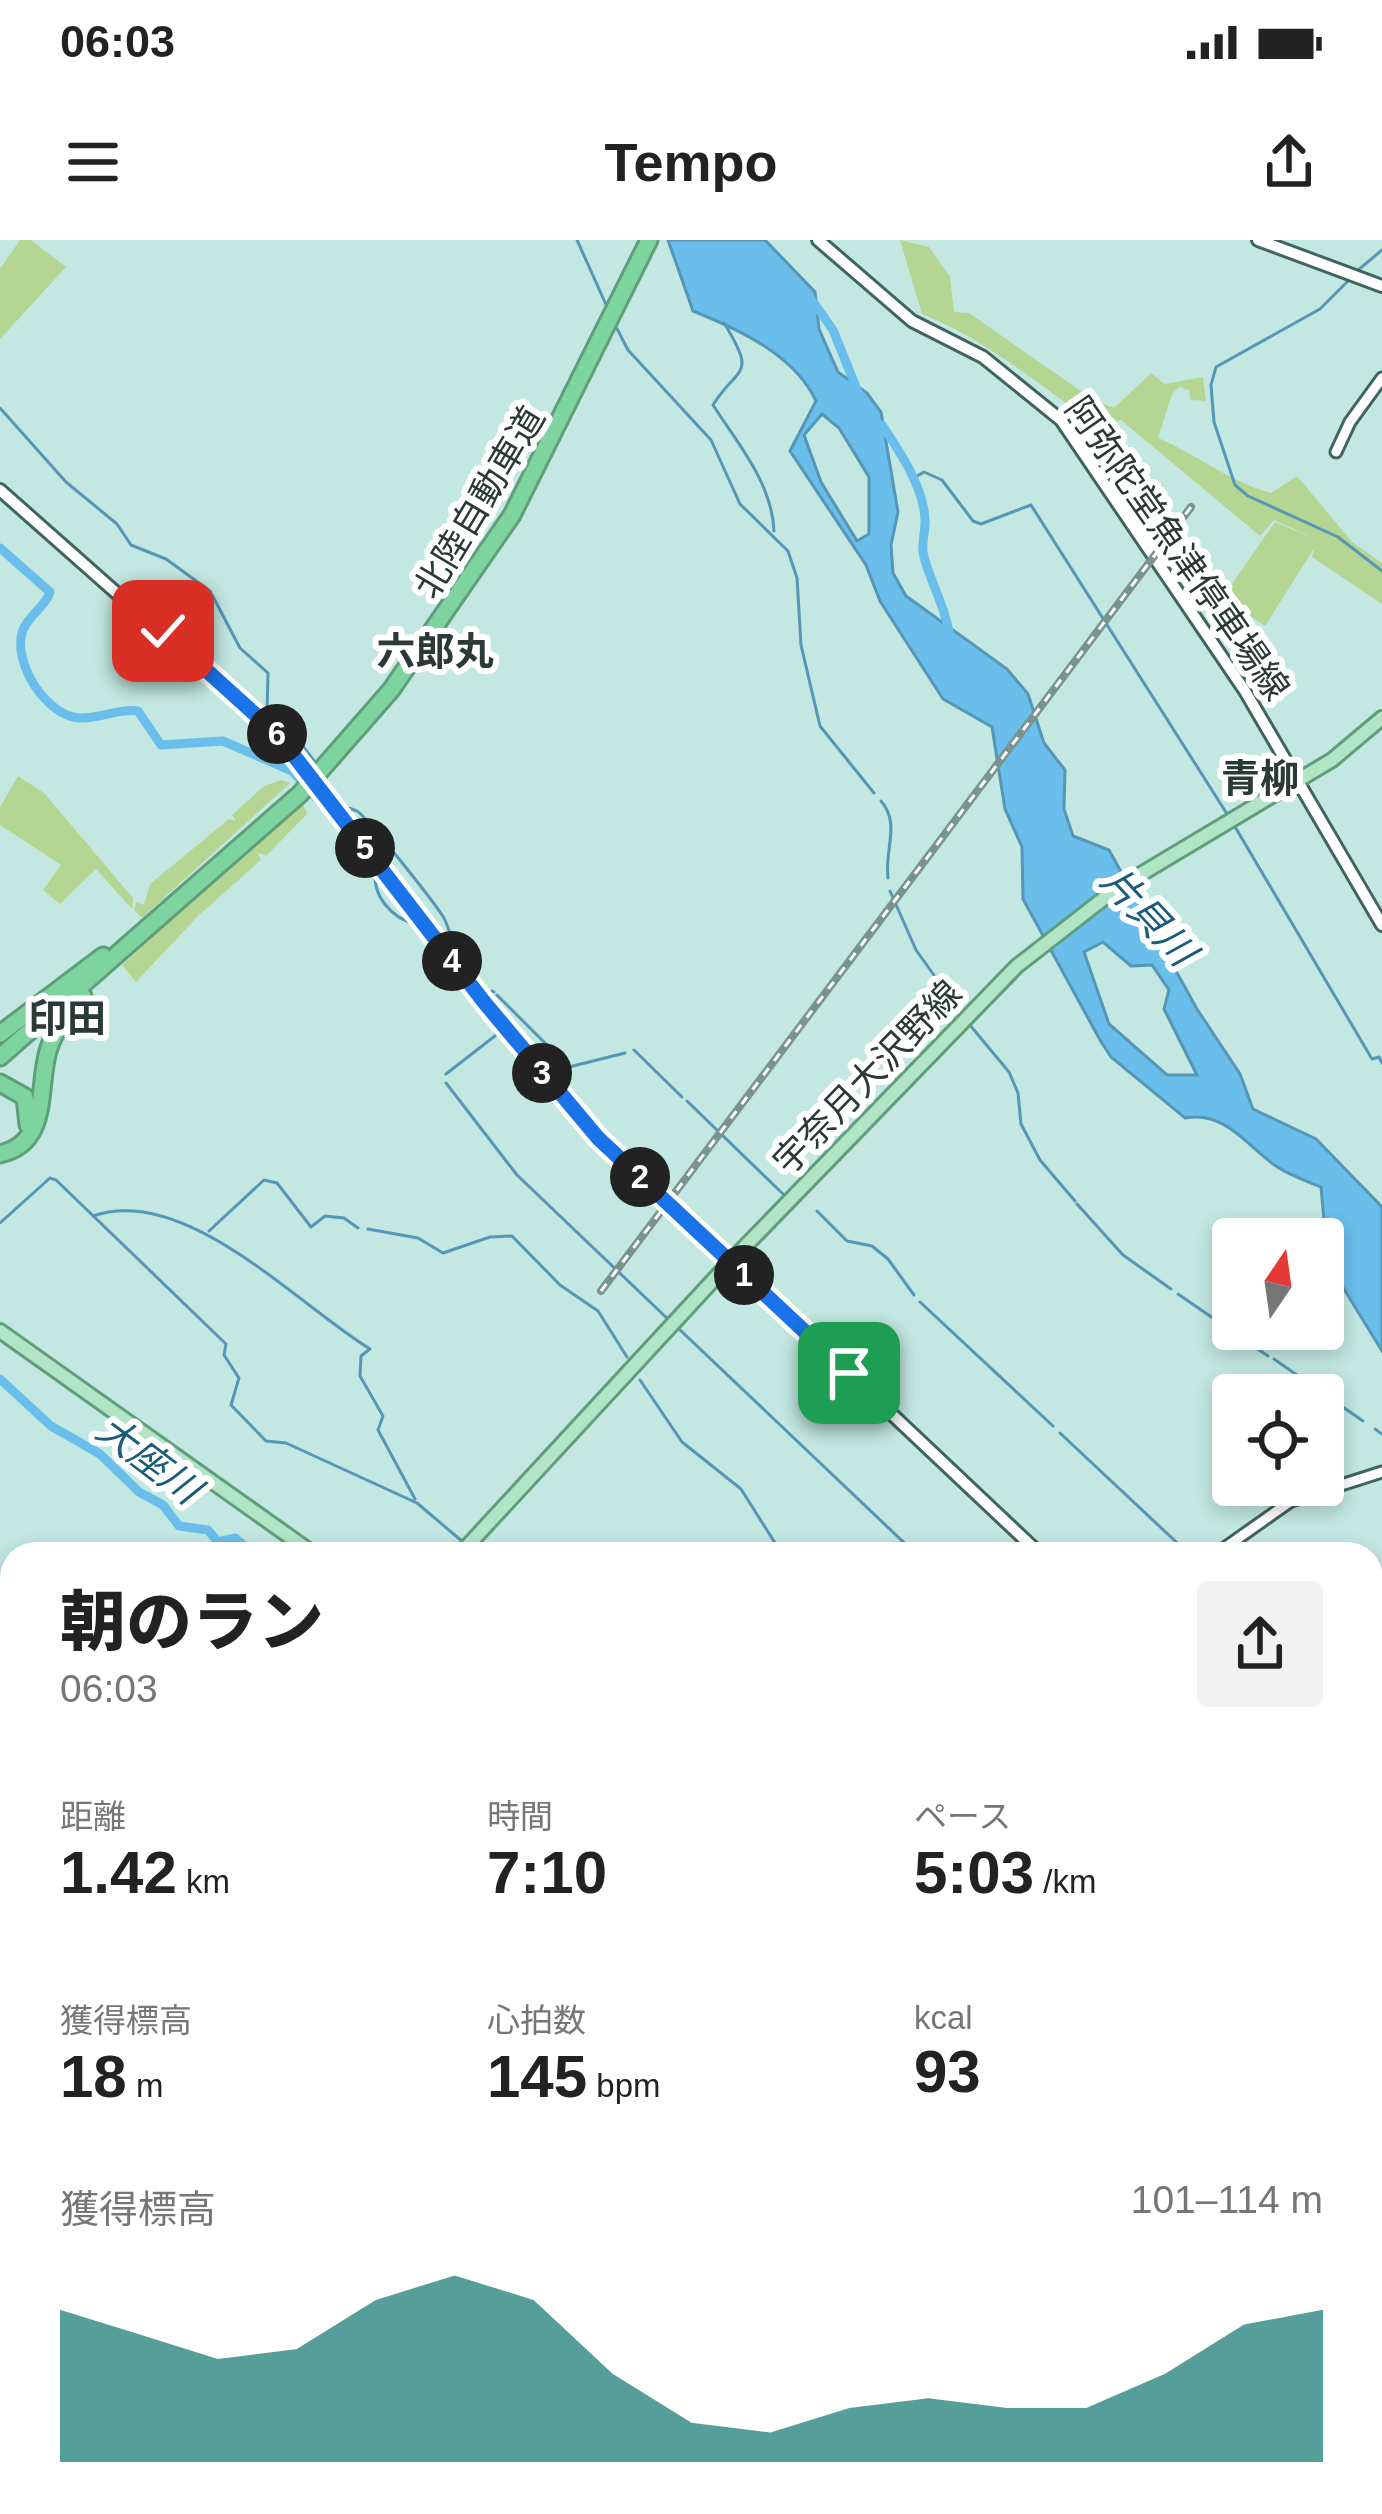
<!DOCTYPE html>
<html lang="ja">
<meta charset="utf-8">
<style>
:root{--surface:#fff;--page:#f2f2f2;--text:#222;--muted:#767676;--accent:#0f766e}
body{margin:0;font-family:Arial,"Noto Sans JP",sans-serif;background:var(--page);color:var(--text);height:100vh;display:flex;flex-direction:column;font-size:45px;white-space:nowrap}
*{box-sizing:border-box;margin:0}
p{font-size:39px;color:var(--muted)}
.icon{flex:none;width:66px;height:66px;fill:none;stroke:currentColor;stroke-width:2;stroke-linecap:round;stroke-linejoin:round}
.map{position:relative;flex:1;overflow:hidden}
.details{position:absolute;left:0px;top:1302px;width:1383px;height:972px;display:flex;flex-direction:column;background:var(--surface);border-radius:36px 36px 0 0;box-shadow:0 6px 18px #0003}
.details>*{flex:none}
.needle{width:78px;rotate:13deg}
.buttons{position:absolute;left:1212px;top:978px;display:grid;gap:24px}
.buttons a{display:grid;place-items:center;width:132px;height:132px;border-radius:12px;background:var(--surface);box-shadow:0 6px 18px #0003;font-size:60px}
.pin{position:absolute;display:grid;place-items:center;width:102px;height:102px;color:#fff;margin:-51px;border-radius:24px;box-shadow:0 6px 18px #0006}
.km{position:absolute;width:60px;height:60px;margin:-30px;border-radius:50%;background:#222;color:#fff;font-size:33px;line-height:60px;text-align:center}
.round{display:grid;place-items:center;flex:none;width:126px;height:126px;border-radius:12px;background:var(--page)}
.summary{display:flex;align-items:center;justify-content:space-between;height:204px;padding:0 60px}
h1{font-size:66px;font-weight:800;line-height:90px}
.metrics{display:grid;grid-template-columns:repeat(3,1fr);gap:18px;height:204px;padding:12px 60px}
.metrics div{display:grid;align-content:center}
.metrics b{font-size:60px;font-weight:800}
.metrics small{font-size:33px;font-weight:400}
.metrics p{font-size:33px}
.chart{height:336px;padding:24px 60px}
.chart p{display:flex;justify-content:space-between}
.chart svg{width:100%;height:216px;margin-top:12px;fill:var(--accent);opacity:.7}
.status{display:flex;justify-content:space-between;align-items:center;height:84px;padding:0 60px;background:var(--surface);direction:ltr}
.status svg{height:33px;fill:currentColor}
header{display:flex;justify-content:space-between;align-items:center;height:156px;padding:0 60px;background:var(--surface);font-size:54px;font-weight:800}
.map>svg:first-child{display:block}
</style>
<div class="status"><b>06:03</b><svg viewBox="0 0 49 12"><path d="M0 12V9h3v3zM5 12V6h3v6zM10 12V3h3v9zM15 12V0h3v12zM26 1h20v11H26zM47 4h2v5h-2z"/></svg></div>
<header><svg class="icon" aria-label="menu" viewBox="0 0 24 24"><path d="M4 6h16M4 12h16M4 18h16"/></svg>Tempo<svg class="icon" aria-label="share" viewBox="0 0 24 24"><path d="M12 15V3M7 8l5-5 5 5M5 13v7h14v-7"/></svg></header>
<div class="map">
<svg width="1382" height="2274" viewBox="0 0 1382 2274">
<rect width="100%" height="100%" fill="#c2e8e1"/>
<g fill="#b5d693">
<polygon points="20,0 31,0 66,27 0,99 0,29"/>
<path d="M900,0L929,7L950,37L954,72L969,73L1095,161L1114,168L1151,133L1165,144L1203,137L1206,161L1191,160L1189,150L1179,147L1172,154L1158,198C1198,215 1230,242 1271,253L1297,236L1352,302L1382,323V364L1312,317L1315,307L1265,386L1223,357L1275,282L1320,301L1274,280L1260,296L1121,180L1099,188C1042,146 988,101 922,74Z"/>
<polygon points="18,536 44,553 133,658 132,669 96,629 60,664 43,650 61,625 0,585 0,567"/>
<polygon points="281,540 290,543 142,678 134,670 137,662 144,665 150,644 229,579 236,581 232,575 264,546"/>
<polygon points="301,559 307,574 266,616 257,612 261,620 198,676 136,742 122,725"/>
<polygon points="0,2118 12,2121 12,2262 257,2262 271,2274 110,2274 99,2269 105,2274 0,2274"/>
</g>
<path fill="#69beec" stroke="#5696b6" stroke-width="3" fill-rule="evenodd" d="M668,0H765L815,52L819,89L838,132L867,153L881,172L898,272L891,305L893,333L906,356L1007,429L1028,454L1044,503L1065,530L1064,569L1073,596L1109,610L1197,769L1240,834L1253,869L1316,899L1382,967V1111L1328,1023L1321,947C1306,941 1289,935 1276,926C1248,907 1225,870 1185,878L1111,817L1100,800L1023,659L1022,607L1005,569L992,487L943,459L880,361L866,325L790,211L816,161C795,115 738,89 693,71ZM822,174L839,188L869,237V294L857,301L821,242L804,195ZM1103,702L1131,726L1152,725L1169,750L1164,769L1197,835H1167L1109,784L1084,712Z"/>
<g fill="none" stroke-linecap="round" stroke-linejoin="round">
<g stroke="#5696b6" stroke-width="3">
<polyline points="577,0 608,69"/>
<polyline points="1357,31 1382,10"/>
<polyline points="1349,40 1320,69 1216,127 1211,145 1214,182 1235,245 1248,256 1338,297 1382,331"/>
<polyline points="614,83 628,110 711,200 740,264 788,311 797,338 801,405 820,486 874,553"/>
<path d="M724,83C758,138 738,125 713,165C738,204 772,243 774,291"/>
<polyline points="0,168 66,242 117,284 131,305 166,319 210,351 240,408 268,433 267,473 295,496 318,526"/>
<polyline points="912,239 924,232 942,240 973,281 981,284 1031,265 1229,577"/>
<path d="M323,535L339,565C345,568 351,568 357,571C366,576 440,669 445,680C456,707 454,713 473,738"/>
<path d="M881,561C901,584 884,610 888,638"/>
<polyline points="1234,585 1372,819 1379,817 1382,823"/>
<path d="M376,630C371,655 392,679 416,684"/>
<polyline points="890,651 916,710 961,773"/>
<polyline points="441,716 500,792 446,834"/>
<polyline points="492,751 494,752"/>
<polyline points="497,755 569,827 625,813"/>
<polyline points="969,784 1009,832 1018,853 1021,884 1040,920 1075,961"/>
<polyline points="634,810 682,857"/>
<polyline points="446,843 517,935 671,1082"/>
<polyline points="687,861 783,954"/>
<polyline points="1077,964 1123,1015 1171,1049"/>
<polyline points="817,971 847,1001 872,1006 888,1019 914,1055"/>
<path d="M93,976C185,944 298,1065 370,1109L361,1116L360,1136L383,1176L378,1190L415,1259"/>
<polyline points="0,983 50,938 56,940 226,1104 224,1115 239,1138 231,1165 266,1201 286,1203 417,1263 463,1302"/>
<polyline points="368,989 418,998 443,1013 490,997 512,996 560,1045 598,1071 627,1117"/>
<polyline points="209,991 264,940 277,943 311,987 325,976 344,978 358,988"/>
<polyline points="1178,1054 1268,1116"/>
<polyline points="920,1062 1053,1186"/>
<polyline points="678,1088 916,1314"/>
<polyline points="1274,1119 1363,1181"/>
<polyline points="640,1140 682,1202 741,1249 782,1314"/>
<polyline points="1375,1189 1382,1194"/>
<polyline points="1060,1193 1189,1314"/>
<polyline points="1371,1478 1382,1487"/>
<polyline points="1371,1845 1382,1856"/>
<polyline points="1064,2262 1074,2274"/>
<polyline points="1262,2262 1265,2274"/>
<polyline points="1196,2274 1209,2262"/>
<polyline points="1307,2274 1316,2274"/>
</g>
<g stroke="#69beec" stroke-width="9">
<polyline points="809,56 833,90 858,152"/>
<path d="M882,185C900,212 923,246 925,279C926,292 920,305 924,317C932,346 946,368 950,398"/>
<path d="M0,308L50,352C46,366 29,375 23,390C11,422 47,477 80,478C100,479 119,468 138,471L161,505L223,501L292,531L328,571L339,565"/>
<polyline points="0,1139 51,1186 100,1214 139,1252 163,1265 179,1286 208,1290 218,1302 235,1298 247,1308 279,1314"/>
</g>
<defs>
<g id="tertiary">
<polyline points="1336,212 1350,182 1382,138"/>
<polyline points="1216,1314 1291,1261 1382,1232"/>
<polyline points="0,2028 12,2031"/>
<polyline points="0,2194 12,2189"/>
</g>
<g id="secondary">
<polyline points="818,0 912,81 983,117 1061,180 1245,451 1382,685"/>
<polyline points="1258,0 1382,46"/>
<polyline points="0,250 277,495 484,762 598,897 1040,1314"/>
<polyline points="0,1564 12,1571"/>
<polyline points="1371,1590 1382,1599"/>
</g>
<g id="primary">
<polyline points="0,1091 314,1314"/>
<polyline points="460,1314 730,1022 1017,726 1116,649 1332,520 1382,478"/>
<polyline points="1371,2101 1382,2104"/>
<polyline points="785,2262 791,2274"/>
</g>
<g id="motorway">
<polyline points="391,450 512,275 649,0"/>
<polyline points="0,794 103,716"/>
<polyline points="0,817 300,554"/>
<polyline points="0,843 25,857 28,885"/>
<path d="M0,914C50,903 37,849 48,811C54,790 68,772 83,756"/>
</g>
</defs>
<use href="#tertiary" stroke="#41645e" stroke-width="15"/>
<use href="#secondary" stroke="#41645e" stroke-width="16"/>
<use href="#primary" stroke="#609e7b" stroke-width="18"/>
<use href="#motorway" stroke="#609e7b" stroke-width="21"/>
<use href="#tertiary" stroke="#fff" stroke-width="9"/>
<use href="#secondary" stroke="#fff" stroke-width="10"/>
<use href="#primary" stroke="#b1e5c5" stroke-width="12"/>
<use href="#motorway" stroke="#7dd49f" stroke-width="15"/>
<defs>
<polyline id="rail" points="601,1051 1191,267"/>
</defs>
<use href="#rail" stroke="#79948f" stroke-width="8"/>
<use href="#rail" stroke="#fff" stroke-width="3" stroke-dasharray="9" stroke-linecap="butt"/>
<defs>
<polyline id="motorway-bridge" points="300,554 391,450"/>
</defs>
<use href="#motorway-bridge" stroke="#609e7b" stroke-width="21" stroke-linecap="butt"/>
<use href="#motorway-bridge" stroke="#7dd49f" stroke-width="15"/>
</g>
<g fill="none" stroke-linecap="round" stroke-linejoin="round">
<defs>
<polyline id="route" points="163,391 278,495 484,762 598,898 849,1133"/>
</defs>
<use href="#route" stroke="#fff" stroke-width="24"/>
<use href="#route" stroke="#1a73e8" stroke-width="15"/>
</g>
<g text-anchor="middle" stroke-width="12" stroke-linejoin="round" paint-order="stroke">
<g font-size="36" fill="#2b3a37" stroke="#fff">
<text transform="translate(479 262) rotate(-59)" y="13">北陸自動車道</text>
<text transform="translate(1178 308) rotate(55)" y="13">阿弥陀堂魚津停車場線</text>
<text transform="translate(867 837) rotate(-46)" y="13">宇奈月大沢野線</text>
</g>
<g font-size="39" font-weight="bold" fill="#2b3a37" stroke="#fff">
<text x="435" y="425">六郎丸</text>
<text x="1260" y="552">青柳</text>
<text x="67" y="792">印田</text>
</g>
<g font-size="39" font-style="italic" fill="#1b5c7b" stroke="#fff">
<text transform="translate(1149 676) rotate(47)" y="14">片貝川</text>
<text transform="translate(149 1219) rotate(37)" y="14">大座川</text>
</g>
</g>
</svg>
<div class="buttons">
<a><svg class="needle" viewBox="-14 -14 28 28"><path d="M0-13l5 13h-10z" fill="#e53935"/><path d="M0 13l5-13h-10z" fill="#767676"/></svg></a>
<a><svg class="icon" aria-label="locate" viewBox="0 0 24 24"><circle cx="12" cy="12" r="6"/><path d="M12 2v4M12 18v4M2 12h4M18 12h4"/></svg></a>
</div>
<div class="pin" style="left:849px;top:1133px;background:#1e9e55"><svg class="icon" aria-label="arrive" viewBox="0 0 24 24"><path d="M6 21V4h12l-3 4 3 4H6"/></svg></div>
<div class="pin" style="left:163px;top:391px;background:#d93025"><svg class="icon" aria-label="check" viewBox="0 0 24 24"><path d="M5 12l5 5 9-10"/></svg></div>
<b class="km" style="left:744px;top:1035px">1</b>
<b class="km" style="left:640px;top:937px">2</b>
<b class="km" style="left:542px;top:833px">3</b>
<b class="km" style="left:452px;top:721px">4</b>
<b class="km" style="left:365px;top:608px">5</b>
<b class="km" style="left:277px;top:494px">6</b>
<section class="details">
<div class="summary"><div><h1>朝のラン</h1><p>06:03</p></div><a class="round"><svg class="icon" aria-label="share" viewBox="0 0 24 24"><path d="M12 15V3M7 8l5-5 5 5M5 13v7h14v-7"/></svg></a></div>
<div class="metrics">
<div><p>距離</p><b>1.42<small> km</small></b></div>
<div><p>時間</p><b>7:10</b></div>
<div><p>ペース</p><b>5:03<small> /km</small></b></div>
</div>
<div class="metrics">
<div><p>獲得標高</p><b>18<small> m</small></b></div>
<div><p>心拍数</p><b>145<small> bpm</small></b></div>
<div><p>kcal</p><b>93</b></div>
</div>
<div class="chart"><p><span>獲得標高</span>101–114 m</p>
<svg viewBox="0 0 160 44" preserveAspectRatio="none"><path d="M0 44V13L10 18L20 23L30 21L40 11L50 6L60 11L70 26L80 36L90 38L100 33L110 31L120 33L130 33L140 26L150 16L160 13V44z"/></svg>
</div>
</section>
</div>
